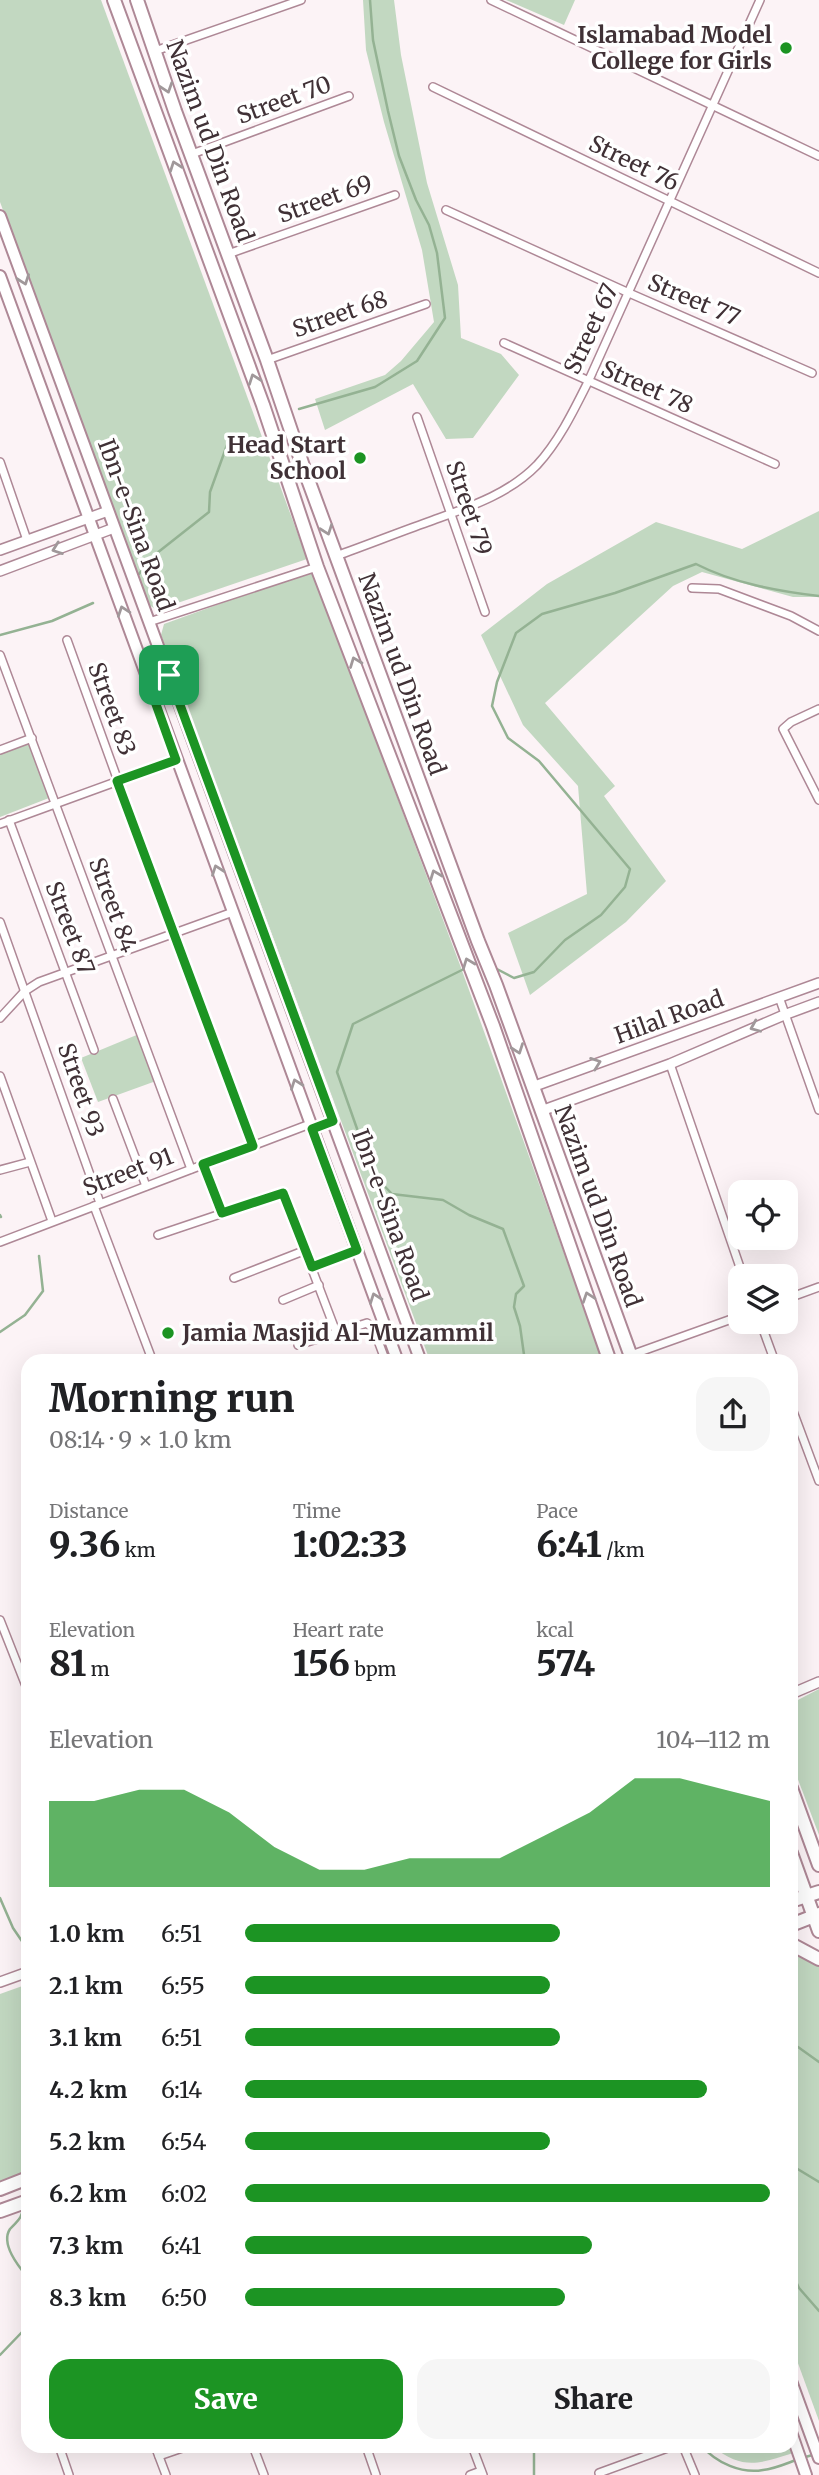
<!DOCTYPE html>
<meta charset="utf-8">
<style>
:root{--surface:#fff;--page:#f6f6f6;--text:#202124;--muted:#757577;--accent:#1c9423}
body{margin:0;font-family:Merriweather,serif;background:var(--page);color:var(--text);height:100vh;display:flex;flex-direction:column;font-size:26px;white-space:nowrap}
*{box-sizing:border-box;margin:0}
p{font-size:23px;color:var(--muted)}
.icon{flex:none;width:38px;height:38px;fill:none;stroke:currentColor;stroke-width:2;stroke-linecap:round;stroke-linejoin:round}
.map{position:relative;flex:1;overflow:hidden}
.sheet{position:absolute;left:21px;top:1354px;width:777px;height:1099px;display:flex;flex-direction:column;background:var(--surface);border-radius:21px;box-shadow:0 7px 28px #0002}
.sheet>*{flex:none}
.controls{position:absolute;left:728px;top:1180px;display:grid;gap:14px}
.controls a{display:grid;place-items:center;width:70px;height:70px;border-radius:14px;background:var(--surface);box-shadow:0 7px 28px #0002;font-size:35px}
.pin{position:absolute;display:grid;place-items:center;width:60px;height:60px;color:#fff;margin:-30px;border-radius:14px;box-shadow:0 4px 10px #0006}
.round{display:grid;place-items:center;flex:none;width:74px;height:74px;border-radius:21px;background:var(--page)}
.overview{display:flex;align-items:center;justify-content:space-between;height:119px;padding:0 28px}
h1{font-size:38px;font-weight:800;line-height:52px}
.metrics{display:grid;grid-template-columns:repeat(3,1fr);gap:10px;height:119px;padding:7px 28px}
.metrics div{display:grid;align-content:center}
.metrics b{font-size:35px;font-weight:800}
.metrics small{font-size:19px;font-weight:400}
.metrics p{font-size:19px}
.chart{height:196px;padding:14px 28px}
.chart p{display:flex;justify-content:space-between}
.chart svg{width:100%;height:126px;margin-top:7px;fill:var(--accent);opacity:.7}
.action{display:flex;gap:14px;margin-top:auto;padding:14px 28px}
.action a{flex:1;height:80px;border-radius:21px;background:var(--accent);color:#fff;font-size:28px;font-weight:800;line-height:80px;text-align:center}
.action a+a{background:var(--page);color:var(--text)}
ul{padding:0 28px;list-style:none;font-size:23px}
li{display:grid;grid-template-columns:112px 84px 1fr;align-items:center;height:52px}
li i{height:18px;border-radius:9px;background:var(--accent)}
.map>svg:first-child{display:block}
</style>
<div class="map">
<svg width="819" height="2475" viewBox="0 0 819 2475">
<rect width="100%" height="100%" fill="#fcf3f6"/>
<g fill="#c2d8c1">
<polygon points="0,0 101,0 307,559 157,610 149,605 0,202"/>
<polygon points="363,0 394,0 401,55 427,183 458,285 461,338 501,354 519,375 473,438 446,439 413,384 325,430 315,399 385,375 401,361 434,322 422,250 384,122 366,50"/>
<polygon points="506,0 575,0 564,25"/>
<polygon points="819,511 819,597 793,597 702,572 673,586 545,703 615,786 604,796 666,881 626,922 530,995 508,933 587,894 578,786 523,725 481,635 547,584 656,522 742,549"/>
<polygon points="305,573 312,574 316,581 460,965 603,1361 430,1361 161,635 164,624"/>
<polygon points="28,742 49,798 0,817 0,753"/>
<polygon points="139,1034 156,1081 98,1102 81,1058"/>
<polygon points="819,1689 819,1835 791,1761 791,1706 796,1701"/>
<polygon points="791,1950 819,1964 819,2421 791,2344"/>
<polygon points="28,1984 28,2183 0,2193 0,1994"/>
<path d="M713,2447H791L793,2453C759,2464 743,2470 713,2447Z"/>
</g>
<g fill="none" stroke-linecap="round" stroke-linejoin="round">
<g stroke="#94b293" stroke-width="2.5">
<polyline points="299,409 375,387 417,361 445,318 437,253 429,225 416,200 399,156 388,111 373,40 370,0"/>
<polyline points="139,574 152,557 209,512 210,492 227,445"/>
<polyline points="0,635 52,621 93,603"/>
<polyline points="466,968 353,1024 337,1072 373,1174 392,1194 443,1200 469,1215 503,1229 524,1286 516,1294 514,1307 520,1326 525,1362"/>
<path d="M495,968L514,978L534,972L565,940L601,915L625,887L630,869L539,761L508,738L492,706L497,682L516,633L542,614L615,593L696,564C733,583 777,591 819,596"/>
<polyline points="0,1215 1,1217"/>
<polyline points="0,1332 25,1315 43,1291 39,1256"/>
<polyline points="0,1898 13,1928 28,1950"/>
<polyline points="791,2042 819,2062"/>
<polyline points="791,2165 819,2182"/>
<path d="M24,2206C20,2221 20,2218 10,2229C0,2244 19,2267 28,2278"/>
<polyline points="791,2271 799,2288 819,2311"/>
<polyline points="0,2355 24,2330 28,2330"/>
<path d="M702,2446C716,2463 742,2474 763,2470C774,2469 785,2464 796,2460"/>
<polyline points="802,2458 816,2454"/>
<polyline points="534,2475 534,2446"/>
</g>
<defs>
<g id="minor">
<polyline points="491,0 819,156"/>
<polyline points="155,51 301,0"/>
<polyline points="433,87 819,273"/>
<polyline points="192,154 349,96"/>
<polyline points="446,210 629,293 812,373"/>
<polyline points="228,254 395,195"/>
<polyline points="504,343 775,464"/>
<polyline points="267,360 426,304"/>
<polyline points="417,417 485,612"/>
<polyline points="0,462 27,540"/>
<path d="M336,556C367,545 397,533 428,522C466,508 508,495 537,465C559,441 574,410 588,382L760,0"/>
<polyline points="692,588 719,589 791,616 819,631"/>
<polyline points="149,622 317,567"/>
<polyline points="67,640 173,933 253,1146"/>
<polyline points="0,655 191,1169"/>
<polyline points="819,709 791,722 783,729 819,800"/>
<polyline points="0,750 32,738"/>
<polyline points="9,820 94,1050"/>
<polyline points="0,824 176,760"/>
<polyline points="0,922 100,1203"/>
<polyline points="779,997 819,1110"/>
<polyline points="0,1018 25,991 39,982 233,912"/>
<polyline points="670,1064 743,1276"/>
<polyline points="0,1076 52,1221"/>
<polyline points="113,1099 146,1186"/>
<polyline points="203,1164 222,1213"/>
<polyline points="0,1170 30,1162"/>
<polyline points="94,1206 153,1362"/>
<polyline points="158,1235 283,1193 336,1332"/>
<polyline points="0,1242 310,1124"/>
<polyline points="312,1267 357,1250"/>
<polyline points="234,1278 306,1250"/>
<polyline points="786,1299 819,1287"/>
<polyline points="283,1300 319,1285"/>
<polyline points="760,1321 775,1362"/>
<polyline points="298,1345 367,1323 374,1330 386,1362"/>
<polyline points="631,1355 740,1316"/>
<polyline points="791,1406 819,1481"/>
<polyline points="0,1620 28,1691"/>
<polyline points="59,2446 69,2475"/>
<polyline points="155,2446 166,2475"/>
<polyline points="253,2446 264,2475"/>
<polyline points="366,2446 376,2475"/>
<polyline points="472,2446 483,2475"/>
<polyline points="683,2446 695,2475"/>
<polyline points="159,2456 188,2446"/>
<polyline points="599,2473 673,2446"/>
<polyline points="470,2475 481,2471"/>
</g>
<g id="tertiary">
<polyline points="0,550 108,511"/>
<polyline points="0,571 114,528"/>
<polyline points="532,1087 819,983"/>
<polyline points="541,1111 670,1064 784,1015 819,1002"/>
<polyline points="791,1694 819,1682"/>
<polyline points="0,1982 28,1972"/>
</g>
<g id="secondary">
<polyline points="0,216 421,1362"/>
<polyline points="0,276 398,1362"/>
<polyline points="791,2381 819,2458"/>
<polyline points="791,2432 806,2475"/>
</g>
<g id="primary">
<polyline points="114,0 263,405 317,567 493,1026 610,1362"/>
<polyline points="137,0 175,111 267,360 303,466 478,941 496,985 633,1362"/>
<polyline points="791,1788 819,1865"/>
<polyline points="791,1853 819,1931"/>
<polyline points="791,1901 819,1892"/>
<polyline points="791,1925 819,1914"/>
<polyline points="791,1944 819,1959"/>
<polyline points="0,2189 28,2178"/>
<polyline points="0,2211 28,2201"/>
</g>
</defs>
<use href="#minor" stroke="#ae8896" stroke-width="10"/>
<use href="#tertiary" stroke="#ae8896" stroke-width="12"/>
<use href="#secondary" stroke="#ae8896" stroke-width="14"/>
<use href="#primary" stroke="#ae8896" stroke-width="16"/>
<use href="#minor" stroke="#fff" stroke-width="7"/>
<use href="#tertiary" stroke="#fff" stroke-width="9"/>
<use href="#secondary" stroke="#fff" stroke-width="10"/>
<use href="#primary" stroke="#fff" stroke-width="12"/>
</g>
<defs><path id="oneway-chevron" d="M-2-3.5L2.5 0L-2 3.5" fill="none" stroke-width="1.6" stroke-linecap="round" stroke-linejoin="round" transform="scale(1.75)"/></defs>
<g stroke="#a0989a">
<use href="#oneway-chevron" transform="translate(167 88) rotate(72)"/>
<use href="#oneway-chevron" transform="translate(175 166) rotate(-110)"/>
<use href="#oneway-chevron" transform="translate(24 280) rotate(70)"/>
<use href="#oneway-chevron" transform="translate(254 379) rotate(-110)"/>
<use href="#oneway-chevron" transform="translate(327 530) rotate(70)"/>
<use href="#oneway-chevron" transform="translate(57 549) rotate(160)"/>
<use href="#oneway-chevron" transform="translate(123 611) rotate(-109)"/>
<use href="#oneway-chevron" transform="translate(355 662) rotate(-111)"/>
<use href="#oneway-chevron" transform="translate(217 870) rotate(-110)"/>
<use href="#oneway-chevron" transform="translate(435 875) rotate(-111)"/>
<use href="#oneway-chevron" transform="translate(468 963) rotate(-111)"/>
<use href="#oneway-chevron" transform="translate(755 1027) rotate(157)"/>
<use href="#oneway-chevron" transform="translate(518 1049) rotate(70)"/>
<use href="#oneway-chevron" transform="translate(596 1063) rotate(-20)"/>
<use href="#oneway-chevron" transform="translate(296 1084) rotate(-110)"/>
<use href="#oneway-chevron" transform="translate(588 1297) rotate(-109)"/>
<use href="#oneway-chevron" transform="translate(375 1298) rotate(-110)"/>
</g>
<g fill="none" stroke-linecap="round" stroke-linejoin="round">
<defs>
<polygon id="route" points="169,675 333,1121 312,1129 357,1250 312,1267 283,1193 222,1213 203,1164 253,1146 117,781 176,760 148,682"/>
</defs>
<use href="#route" stroke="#fff" stroke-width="14"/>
<use href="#route" stroke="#1c9423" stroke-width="9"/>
</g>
<g fill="#1c9423" stroke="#fff" stroke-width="2.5">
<circle cx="786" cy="48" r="7"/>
<circle cx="360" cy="458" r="7"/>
<circle cx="168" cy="1333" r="7"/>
</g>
<g text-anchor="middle" stroke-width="7" stroke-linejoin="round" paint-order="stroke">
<g font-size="23" font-weight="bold" fill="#403136" stroke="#fff" text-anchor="end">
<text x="772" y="43">Islamabad Model<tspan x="772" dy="26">College for Girls</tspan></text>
<text x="346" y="453">Head Start<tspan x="346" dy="26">School</tspan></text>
<text x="182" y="1341" text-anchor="start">Jamia Masjid Al-Muzammil</text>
</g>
<g font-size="23" fill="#403136" stroke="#fff">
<text transform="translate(284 100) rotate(-20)" y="8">Street 70</text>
<text transform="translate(210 141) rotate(70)" y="8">Nazim ud Din Road</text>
<text transform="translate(634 163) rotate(26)" y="8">Street 76</text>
<text transform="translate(325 199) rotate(-20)" y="8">Street 69</text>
<text transform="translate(694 300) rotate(23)" y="8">Street 77</text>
<text transform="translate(340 314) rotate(-19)" y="8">Street 68</text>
<text transform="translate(591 329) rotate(-65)" y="8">Street 67</text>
<text transform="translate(647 387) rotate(24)" y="8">Street 78</text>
<text transform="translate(469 508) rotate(71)" y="8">Street 79</text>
<text transform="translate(136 525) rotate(70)" y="8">Ibn-e-Sina Road</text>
<text transform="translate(402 674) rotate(70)" y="8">Nazim ud Din Road</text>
<text transform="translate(112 709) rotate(70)" y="8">Street 83</text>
<text transform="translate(113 905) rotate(70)" y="8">Street 84</text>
<text transform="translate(70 928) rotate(69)" y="8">Street 87</text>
<text transform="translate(669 1017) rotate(-20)" y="8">Hilal Road</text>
<text transform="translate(81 1090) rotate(71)" y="8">Street 93</text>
<text transform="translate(128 1172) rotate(-21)" y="8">Street 91</text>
<text transform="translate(598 1206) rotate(70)" y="8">Nazim ud Din Road</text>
<text transform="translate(390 1215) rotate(70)" y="8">Ibn-e-Sina Road</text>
</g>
</g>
</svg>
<div class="controls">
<a><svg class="icon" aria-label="locate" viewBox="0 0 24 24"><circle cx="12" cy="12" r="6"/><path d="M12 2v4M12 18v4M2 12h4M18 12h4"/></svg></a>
<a><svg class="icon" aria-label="layers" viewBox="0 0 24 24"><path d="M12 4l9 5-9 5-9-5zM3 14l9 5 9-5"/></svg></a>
</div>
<div class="pin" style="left:169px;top:675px;background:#1e9e55"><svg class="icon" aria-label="arrive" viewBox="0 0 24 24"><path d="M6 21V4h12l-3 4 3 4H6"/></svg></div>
<section class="sheet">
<div class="overview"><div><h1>Morning run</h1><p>08:14 · 9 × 1.0 km</p></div><a class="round"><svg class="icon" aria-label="share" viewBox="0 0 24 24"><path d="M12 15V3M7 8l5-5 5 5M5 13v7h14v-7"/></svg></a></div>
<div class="metrics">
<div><p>Distance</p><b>9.36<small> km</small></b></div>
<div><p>Time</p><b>1:02:33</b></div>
<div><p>Pace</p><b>6:41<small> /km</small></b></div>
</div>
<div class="metrics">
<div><p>Elevation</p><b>81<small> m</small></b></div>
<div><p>Heart rate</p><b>156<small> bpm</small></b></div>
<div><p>kcal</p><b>574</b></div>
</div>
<div class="chart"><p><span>Elevation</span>104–112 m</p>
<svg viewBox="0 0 160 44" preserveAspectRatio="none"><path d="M0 44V14L10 14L20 10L30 10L40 18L50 30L60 38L70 38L80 34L90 34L100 34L110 26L120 18L130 6L140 6L150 10L160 14V44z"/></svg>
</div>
<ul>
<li><b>1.0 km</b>6:51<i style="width:60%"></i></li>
<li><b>2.1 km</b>6:55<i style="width:58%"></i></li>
<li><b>3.1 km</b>6:51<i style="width:60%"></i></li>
<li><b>4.2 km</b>6:14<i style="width:88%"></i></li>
<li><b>5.2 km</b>6:54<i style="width:58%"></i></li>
<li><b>6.2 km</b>6:02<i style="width:100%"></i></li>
<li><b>7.3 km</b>6:41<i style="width:66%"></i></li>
<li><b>8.3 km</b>6:50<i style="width:61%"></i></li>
</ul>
<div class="action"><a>Save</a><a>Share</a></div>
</section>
</div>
